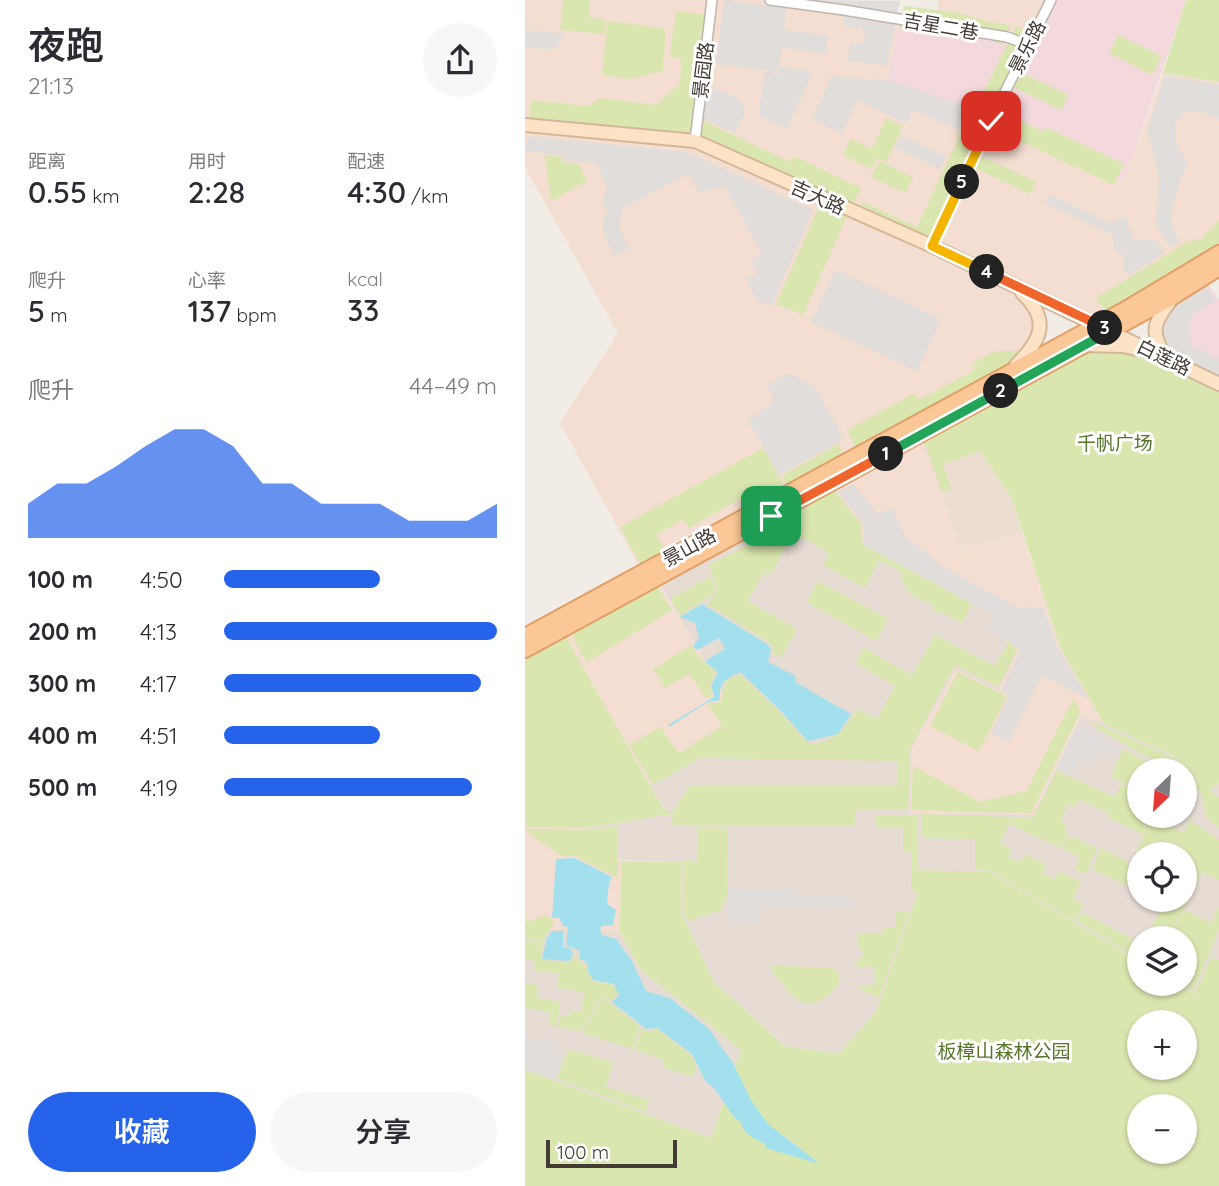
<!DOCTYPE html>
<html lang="zh">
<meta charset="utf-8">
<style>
:root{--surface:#fff;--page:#f7f7f7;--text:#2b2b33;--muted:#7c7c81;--accent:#2563eb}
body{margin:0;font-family:Quicksand,"Noto Sans SC",sans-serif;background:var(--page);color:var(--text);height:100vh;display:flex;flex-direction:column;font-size:26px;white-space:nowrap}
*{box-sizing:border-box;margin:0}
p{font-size:23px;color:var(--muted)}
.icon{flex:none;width:38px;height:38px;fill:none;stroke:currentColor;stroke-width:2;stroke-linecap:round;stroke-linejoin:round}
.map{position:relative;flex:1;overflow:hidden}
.sheet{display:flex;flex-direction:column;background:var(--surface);width:525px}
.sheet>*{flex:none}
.needle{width:46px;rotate:205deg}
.tools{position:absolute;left:602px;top:758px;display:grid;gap:14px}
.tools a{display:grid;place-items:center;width:70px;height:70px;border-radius:50%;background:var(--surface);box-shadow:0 2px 5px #0004;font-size:35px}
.scale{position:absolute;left:21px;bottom:18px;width:131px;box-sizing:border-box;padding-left:7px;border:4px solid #453b35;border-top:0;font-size:19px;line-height:24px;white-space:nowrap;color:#453b35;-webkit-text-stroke:5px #fff;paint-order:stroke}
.pin{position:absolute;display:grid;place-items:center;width:60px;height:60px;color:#fff;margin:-30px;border-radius:14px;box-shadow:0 4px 10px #0006}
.km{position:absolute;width:35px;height:35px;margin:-18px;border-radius:50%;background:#222;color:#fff;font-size:19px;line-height:35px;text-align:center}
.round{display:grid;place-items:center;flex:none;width:74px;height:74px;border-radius:37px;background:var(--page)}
.summary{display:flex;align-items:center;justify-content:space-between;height:119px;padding:0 28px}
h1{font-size:38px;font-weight:600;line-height:52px}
.figures{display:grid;grid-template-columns:repeat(3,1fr);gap:10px;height:119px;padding:7px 28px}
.figures div{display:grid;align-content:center}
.figures b{font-size:30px;font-weight:600}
.figures small{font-size:19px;font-weight:400}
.figures p{font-size:19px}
.chart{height:196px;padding:14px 28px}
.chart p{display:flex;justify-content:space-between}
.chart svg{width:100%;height:126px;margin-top:7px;fill:var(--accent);opacity:.7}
.primary-button{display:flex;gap:14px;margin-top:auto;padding:14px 28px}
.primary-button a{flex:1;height:80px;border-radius:42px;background:var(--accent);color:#fff;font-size:28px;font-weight:600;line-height:80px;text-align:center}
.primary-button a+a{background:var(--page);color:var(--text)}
ul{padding:0 28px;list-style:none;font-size:23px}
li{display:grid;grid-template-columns:112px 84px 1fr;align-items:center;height:52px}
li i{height:18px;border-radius:9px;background:var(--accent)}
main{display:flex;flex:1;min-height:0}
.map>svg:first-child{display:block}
</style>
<main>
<section class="sheet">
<div class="summary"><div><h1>夜跑</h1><p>21:13</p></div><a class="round"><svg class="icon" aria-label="share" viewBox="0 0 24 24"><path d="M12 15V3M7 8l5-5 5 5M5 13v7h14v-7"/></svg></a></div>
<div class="figures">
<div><p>距离</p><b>0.55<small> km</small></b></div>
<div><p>用时</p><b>2:28</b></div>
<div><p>配速</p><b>4:30<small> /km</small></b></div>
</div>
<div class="figures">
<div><p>爬升</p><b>5<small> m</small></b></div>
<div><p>心率</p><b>137<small> bpm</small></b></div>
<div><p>kcal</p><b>33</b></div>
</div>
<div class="chart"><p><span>爬升</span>44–49 m</p>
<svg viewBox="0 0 160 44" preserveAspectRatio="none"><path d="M0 44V32L10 25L20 25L30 19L40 12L50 6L60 6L70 12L80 25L90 25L100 32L110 32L120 32L130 38L140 38L150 38L160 32V44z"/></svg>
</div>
<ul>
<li><b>100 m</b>4:50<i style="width:57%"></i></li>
<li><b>200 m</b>4:13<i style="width:100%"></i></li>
<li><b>300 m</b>4:17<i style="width:94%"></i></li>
<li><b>400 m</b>4:51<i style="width:57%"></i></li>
<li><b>500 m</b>4:19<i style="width:91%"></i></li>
</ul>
<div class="primary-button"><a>收藏</a><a>分享</a></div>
</section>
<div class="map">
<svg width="694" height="1186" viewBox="0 0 694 1186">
<rect width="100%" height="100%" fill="#f2ece6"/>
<g fill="#e6dcd4" fill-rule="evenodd">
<path d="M270,503L504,630L473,691L431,669L387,749L385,813L508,815L557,714L645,754L684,790L694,783V1008L653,984H660V938H614V961L465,872L393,870V892L351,1012L313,1054L261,1046L189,982L157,914L156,862L96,860L61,828L148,814L137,806L124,784L218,726L132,579ZM614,770H660V816H614ZM614,854H660V900H614Z"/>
<polygon points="0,927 95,932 115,969 216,1050 186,1138 0,1070"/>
</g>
<g fill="#f4ddd1">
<polygon points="0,0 298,0 375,19 361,83 465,121 599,183 638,73 694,82 694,253 571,324 488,285 510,308 509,346 117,572 35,423 93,333 0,167"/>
<polygon points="413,0 526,0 505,42 486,32 412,18"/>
<polygon points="395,435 435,547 497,533 535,647 579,724 556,714 508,815 385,813 387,749 431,669 473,691 504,630 270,503"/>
<polygon points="131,579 218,725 124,784 37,630"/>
<polygon points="0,825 4,827 61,828 96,860 95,932 0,927"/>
</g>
<polygon fill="#ebddd0" points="431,416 487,499 497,533 435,547 395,435"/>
<g fill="#f3d9db">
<polygon points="526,0 661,0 599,183 465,121 361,83 377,11 486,32 505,42"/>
<polygon points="679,279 694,300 694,384 635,315"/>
</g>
<g fill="#dae6af" fill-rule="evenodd">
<polygon points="38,0 65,0 64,17 81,20 80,34 35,30"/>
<polygon points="661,0 694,0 694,82 638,73"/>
<polygon points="379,6 433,13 464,22 486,25 476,44 465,40 375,30"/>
<polygon points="151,11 182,15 168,138 4,123 6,100 63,106 75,98 131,105 155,84 156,58 145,57"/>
<polygon points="83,21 141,29 138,71 103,79 77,75"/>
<polygon points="491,26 505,33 469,106 455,99"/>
<polygon points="593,35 637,56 627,75 584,53"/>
<polygon points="495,72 543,95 536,110 488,87"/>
<polygon points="451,100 468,108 405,243 334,211 338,202 392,227"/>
<polygon points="475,111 519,132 521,127 599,164 589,185 467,128"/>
<polygon points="361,118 378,126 361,162 352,158 347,169 318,155 326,139 347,149"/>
<polygon points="176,120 265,162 268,156 336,188 327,207 173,139"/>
<polygon points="20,155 37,157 38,162 54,164 62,181 26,201"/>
<polygon points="454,155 511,182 505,194 448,167"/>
<polygon points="354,161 388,177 381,193 346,177"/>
<polygon points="295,204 322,216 278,315 251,304"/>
<polygon points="694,220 694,251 584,317 571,298 662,242 676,239"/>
<polygon points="599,346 694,384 694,783 684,790 694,798 694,828 681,818 676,793 660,783 660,770 640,770 628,760 571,728 568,722 644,756 680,786 645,754 579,724 535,647 487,499 455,451 418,464 426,489 417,492 397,436 556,348"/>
<polygon points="470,351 498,351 483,370 333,452 322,430 390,393 394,400 450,370 447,364"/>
<polygon points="313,444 320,457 264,489 257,476"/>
<polygon points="238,448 261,489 237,504 229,491 164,528 158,519 131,535 143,556 118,569 95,527"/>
<path d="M306,486L336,524L338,545L447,604L437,623L419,614L407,611L409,606C390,596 378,595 376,572L354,560L340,588L298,565L304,553L269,533L247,572L237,575L223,601L272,629L256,657L247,653L248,648L244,642L183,605L192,589L184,565L251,530L244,519Z"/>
<polygon points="186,576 190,590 184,597 155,615 145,599"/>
<polygon points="293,581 363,619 351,641 281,602"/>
<polygon points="130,583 147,610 62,662 48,639 51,625"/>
<path d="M37,630L137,807L147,813L165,785L372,786L373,761L175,758L128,785L104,745L135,727L154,753L197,726L183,704L196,702L201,681L215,674L251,708L283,743C310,745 319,728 333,709L352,719L370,686L330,663L339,648L387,675L410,635L470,666L484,642L492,650L473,687L430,665L385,749L383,810H331L330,826H148L147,814L61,828L3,827L0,825V650Z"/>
<polygon points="166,645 172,655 191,672 185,685 187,696 181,698 164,674 140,688 128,669"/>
<polygon points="433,672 482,697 454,751 405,726"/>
<polygon points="549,698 555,713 506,813 386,810 388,766 455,802 501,791"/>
<polygon points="598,748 626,764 633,770 614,770 614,790 586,777"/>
<polygon points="532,771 590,797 596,784 614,792 614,803 611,811 614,812 614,816 626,817 618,835 582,817 583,813 554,799 550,807 543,804 536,820 542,824 540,830 543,832 536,848 486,825 490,817 508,817"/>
<polygon points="396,814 488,817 475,843 487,848 483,857 495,862 499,854 521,864 517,873 530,879 534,871 556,881 548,899 559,904 550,921 466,871 450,869 450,839 396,838"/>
<path d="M351,815L393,816L392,884L393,870L465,872L614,961V984H653L670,994L687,956L694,960V1186H0V1070L186,1138L216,1050L115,969L95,932L96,861L156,862L157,914L189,982L260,1046L313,1054L351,1012L393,892L386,890L387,851H378V828L350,827ZM614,1022H660V1068H614ZM614,1106H660V1152H614Z"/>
<polygon points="627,818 659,833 665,820 694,840 694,880 677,872 660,908 639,938 622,938 638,903 632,900 660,900 660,854 614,854 614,891 567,869 576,848 606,863"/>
<polygon points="93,826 93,878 50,856 37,856 10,838 0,829 66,830"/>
<polygon points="172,828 203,828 202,895 196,910 163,921 159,913 159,860 172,861"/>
<polygon points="542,837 547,839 548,837 572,848 560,874 550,869 555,857 537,848"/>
<polygon points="694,907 694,929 669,990 657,984 660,984 660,964 662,964 668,950 660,946 660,938 640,938 660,910 686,923"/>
<polygon points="371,911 384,912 354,998 331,987 351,984 348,966 331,968 329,966 340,953 332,947 332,933 358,933 358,927 371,927"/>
<polygon points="556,912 614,942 614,959 552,921"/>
<polygon points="20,915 30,921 18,941 0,939 0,920 4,922"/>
<polygon points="0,941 18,942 16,960 42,962 46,961 49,956 57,963 61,963 62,972 68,981 88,985 93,992 86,1002 77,996 56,1031 34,1027 35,1015 44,1017 46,1011 56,1012 59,992 32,988 34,974 8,970 9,960 0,959"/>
<path d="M245,965L308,968L314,974V982C308,993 292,1007 277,1002C269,1000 263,990 257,983C252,977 246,973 245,965Z"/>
<polygon points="0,983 13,985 12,998 35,1002 32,1027 24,1025 25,1012 0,1008"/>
<polygon points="78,998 115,1026 108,1049 57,1033"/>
<polygon points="117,1028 124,1032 132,1029 166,1055 171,1066 167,1077 138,1067 139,1060 110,1050"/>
<polygon points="43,1049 88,1062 81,1087 124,1100 121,1112 32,1079"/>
</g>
<g fill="#e0dddb">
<polygon points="199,0 261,8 259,30 303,35 301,54 257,48 253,72 191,64"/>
<polygon points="268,0 375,1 362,65 323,61 325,44 337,44 341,36 336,28 320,27 317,6"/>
<polygon points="0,30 40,34 29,50 0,47"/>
<polygon points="255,67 288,71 262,129 233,116 240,72 254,74"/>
<polygon points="307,76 366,81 444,108 433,130 388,110 382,123 332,100 317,134 287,119"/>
<polygon points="640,76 694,84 694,119 676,112 658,111 657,118 650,120 651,144 663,164 655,180 647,208 646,222 654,242 645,247 631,225 634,177 622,130"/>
<polygon points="178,87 193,90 213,98 219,106 219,115 210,133 174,117"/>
<polygon points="3,136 162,152 288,210 247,305 232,301 221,279 232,273 225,261 237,254 201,189 191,187 175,193 163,173 97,209 94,229 105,248 89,256 79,234 78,217 84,213 77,203 82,187 71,163 39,160 38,155 0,151"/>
<polygon points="376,136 421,156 415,169 370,148"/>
<polygon points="524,194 584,223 602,216 602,222 609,240 631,240 640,252 604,275 599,269 598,255 589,251 588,235 520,203"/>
<polygon points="311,270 416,319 392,371 286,322"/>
<polygon points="679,281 690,300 666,315 665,345 694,359 694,381 643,356 633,342 636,315 649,298"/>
<polygon points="263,373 289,386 319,439 254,475 223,420 247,403 248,397 242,385"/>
<polygon points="328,484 353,514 367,508 380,536 420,568 494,608 518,607 533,648 563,699 517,675 484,742 466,733 484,696 476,691 496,651 485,640 463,629 469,615 340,544 338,523 313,492"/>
<polygon points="553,727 562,729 596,748 593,757 575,749 567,766 553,760 546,775 532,768"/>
<polygon points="203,889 262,890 273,896 328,897 328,907 234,905 234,923 207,922 203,906"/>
<polygon points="1,1038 31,1042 29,1055 38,1056 30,1079 0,1068"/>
</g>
<g fill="#a3e0ee">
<path d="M177,604L242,644L246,649L243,662L271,676L270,682L326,714L313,734L283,741L252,707L215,672C200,679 194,683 195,700L181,703L144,727L143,725L189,697L186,685L193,673L180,661L200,649L194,638L172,650L168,646L174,638L170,623L155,617Z"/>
<path d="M50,858L87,877L84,883L82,904L91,910L88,925L77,926L75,930L77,935L91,939L107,961L121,991L145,998L184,1029L208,1063L226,1100L243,1124L295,1164L244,1149L241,1148L240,1144C230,1138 218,1135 216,1122L209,1117L189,1088L181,1082L167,1054L132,1028L121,1029L87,1002L94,995L89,984L68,980L63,971L62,962L54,958L55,951L41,945L43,927L38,926L34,918H27L31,859Z"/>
<polygon points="27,931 38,931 38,947 45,948 48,953 45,961 17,959 22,938"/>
</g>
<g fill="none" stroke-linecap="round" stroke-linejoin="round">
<defs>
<g id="minor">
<polyline points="245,0 319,10 482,37 503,45"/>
<polyline points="170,141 187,0"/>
<polyline points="407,246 457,138 526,0"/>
</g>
<g id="secondary">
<polyline points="0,125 170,141 407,246 694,384"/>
<polyline points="558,345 598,346 611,349"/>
<path d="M641,358C625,332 628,323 646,300"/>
<path d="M491,365C516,341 526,320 497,293"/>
</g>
<g id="primary">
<polyline points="0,636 599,310 694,253"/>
<polyline points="0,650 648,297 694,268"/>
</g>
</defs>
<use href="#minor" stroke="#c0b4ab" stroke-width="12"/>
<use href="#secondary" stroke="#d4b799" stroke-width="16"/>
<use href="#primary" stroke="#e09f66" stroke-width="18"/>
<use href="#minor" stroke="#fff" stroke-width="9"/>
<use href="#secondary" stroke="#fde3c5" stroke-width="12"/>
<use href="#primary" stroke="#fbc796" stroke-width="14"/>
</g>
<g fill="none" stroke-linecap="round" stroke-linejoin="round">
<defs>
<polyline id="split-1" points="246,516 361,454"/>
<polyline id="split-2" points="361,454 476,391"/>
<polyline id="split-3" points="476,391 585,331 580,328"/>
<polyline id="split-4" points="462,272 580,328"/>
<polyline id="split-5" points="437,182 407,246 462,272"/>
<polyline id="split-6" points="437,182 466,121"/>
</defs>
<use href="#split-1" stroke="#fff" stroke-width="14"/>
<use href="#split-2" stroke="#fff" stroke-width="14"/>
<use href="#split-3" stroke="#fff" stroke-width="14"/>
<use href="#split-4" stroke="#fff" stroke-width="14"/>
<use href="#split-5" stroke="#fff" stroke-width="14"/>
<use href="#split-6" stroke="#fff" stroke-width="14"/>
<use href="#split-1" stroke="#f0652b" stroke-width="9"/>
<use href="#split-2" stroke="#22a559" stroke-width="9"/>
<use href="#split-3" stroke="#22a559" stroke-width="9"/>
<use href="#split-4" stroke="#f0652b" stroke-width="9"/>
<use href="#split-5" stroke="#f5b400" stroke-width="9"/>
<use href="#split-6" stroke="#f5b400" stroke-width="9"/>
</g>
<g text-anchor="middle" stroke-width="6" stroke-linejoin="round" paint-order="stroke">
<g font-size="19" fill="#453b35" stroke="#fff">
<text transform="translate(416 26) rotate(10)" y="7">吉星二巷</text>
<text transform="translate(502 47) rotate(-63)" y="7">景乐路</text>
<text transform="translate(178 70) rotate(-83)" y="7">景园路</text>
<text transform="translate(293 197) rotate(24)" y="7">吉大路</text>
<text transform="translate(639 357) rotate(26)" y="7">白莲路</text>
<text transform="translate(164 547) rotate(-29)" y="7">景山路</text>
</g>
<g font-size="19" fill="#57752a" stroke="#fff">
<text x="590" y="450">千帆广场</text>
<text x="479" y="1058">板樟山森林公园</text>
</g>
</g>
</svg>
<div class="tools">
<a><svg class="needle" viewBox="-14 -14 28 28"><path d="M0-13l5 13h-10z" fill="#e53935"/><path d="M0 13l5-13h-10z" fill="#7c7c81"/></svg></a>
<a><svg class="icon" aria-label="locate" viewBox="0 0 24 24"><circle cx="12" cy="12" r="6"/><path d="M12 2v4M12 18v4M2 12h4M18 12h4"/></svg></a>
<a><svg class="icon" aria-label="layers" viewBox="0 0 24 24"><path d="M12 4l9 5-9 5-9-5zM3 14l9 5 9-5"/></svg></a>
<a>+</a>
<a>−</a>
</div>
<div class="scale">100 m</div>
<div class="pin" style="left:246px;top:516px;background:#1e9e55"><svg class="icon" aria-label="arrive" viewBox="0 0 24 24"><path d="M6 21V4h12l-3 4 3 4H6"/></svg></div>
<div class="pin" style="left:466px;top:121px;background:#d93025"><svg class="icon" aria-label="check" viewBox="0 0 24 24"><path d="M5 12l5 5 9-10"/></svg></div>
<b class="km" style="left:361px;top:454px">1</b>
<b class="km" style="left:476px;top:391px">2</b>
<b class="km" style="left:580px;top:328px">3</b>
<b class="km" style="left:462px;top:272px">4</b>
<b class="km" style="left:437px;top:182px">5</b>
</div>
</main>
